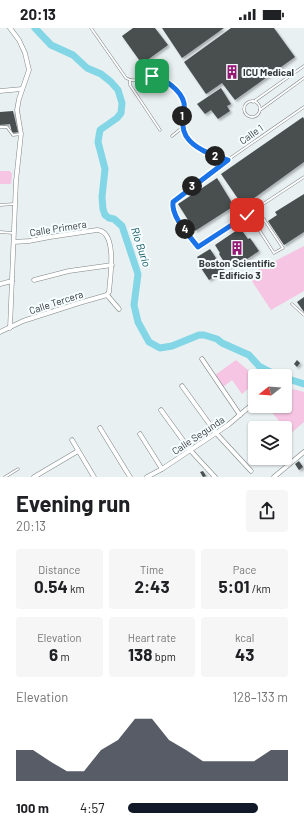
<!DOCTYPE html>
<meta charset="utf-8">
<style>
:root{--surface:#fff;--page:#f6f6f6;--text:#202124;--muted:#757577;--accent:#111827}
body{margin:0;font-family:Barlow,sans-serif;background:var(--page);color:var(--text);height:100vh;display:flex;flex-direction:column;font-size:15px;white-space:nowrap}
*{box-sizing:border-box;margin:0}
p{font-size:13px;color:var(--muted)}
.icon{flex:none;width:22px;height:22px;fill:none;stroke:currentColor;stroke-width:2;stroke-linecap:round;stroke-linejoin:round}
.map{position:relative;height:449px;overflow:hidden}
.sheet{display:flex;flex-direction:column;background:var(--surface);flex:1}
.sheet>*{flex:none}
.needle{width:26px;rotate:253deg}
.fabs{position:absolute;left:248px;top:341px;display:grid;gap:8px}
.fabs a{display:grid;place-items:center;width:44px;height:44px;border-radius:4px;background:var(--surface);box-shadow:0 1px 3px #0004;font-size:20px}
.pin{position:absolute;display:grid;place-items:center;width:34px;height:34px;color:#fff;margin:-17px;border-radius:8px;box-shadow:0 2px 6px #0006}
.km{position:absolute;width:20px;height:20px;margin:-10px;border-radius:50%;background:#222;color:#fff;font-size:11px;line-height:20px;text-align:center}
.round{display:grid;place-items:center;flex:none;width:42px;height:42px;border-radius:4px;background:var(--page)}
.summary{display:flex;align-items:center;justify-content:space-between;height:68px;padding:0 16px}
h1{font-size:22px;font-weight:700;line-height:30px}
.stats{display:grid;grid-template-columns:repeat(3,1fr);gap:6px;height:68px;padding:4px 16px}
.stats div{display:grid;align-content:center;border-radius:4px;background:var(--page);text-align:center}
.stats b{font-size:17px;font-weight:700}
.stats small{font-size:11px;font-weight:400}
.stats p{font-size:11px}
.chart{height:112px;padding:8px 16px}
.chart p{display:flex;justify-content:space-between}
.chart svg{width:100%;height:72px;margin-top:4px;fill:var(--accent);opacity:.7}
ul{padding:0 16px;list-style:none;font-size:13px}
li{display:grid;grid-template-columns:64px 48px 1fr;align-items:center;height:30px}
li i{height:10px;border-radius:5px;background:var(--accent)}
.status{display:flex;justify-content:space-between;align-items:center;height:28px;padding:0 20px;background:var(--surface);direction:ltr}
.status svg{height:11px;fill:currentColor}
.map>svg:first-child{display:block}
</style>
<div class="status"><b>20:13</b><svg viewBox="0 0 49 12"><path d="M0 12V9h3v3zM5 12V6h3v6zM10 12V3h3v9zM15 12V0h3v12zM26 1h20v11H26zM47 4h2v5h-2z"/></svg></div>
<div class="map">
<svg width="304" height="449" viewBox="0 0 304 449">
<defs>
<filter id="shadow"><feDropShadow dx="2" dy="2" stdDeviation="1" flood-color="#0004"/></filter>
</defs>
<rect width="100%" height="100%" fill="#e9f0f1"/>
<g fill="#f6c5e3">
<polygon points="0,143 10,143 12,146 11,156 0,156"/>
<polygon points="304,218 304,263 271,282 248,247"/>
<polygon points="236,332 255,348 255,355 242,366 232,352 223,359 215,347"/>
<polygon points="293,361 304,364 304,394 290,406 270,382 274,378 285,378 285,368"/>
</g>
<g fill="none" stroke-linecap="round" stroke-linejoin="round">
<g stroke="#83d6e5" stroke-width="7">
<polyline points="35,0 51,17 73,27 87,40 101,46 111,54 118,62 122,75 121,85 117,90 100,102 98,114 105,141 102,169 103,181 105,187 109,190 114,191 122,198 138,246 134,277 138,294 149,314 160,320 172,318 199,307 204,307 217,311 222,315 249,327 259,338 278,348"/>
<polyline points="285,350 304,356"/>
</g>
</g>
<g fill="#494f50" filter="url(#shadow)">
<polygon points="133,0 155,0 168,17 142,36 122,8"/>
<polygon points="162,0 224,0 182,30"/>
<polygon points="231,0 274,0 295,29 235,72 222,55 206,66 184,34"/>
<polygon points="221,60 231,76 227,78 230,83 218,91 211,82 205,86 197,76"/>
<polygon points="13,83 18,104 12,105 10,96 0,97 0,84"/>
<polygon points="303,89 304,91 304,134 243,178 221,146"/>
<polygon points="217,150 234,178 195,203 178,176"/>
<polygon points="304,166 304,204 284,217 268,193 277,187 275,184"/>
<polygon points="240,200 248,211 250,210 259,223 244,233 242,231 228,240 219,226 220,225 215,217"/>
<polygon points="210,221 224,242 209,252 199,237 201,235 197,229"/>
<polygon points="304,269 304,284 297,274"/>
<polygon points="297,332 300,335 297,339 294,336"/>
<polygon points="299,433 303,439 299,442 295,436"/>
<polygon points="203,443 206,448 203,449 200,444"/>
</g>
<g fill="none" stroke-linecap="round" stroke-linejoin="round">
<defs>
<g id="service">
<path d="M91,0L126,50C141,59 148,38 171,58C189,74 181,75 182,93C184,117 208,126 228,132"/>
<polyline points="130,53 130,57 160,102"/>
<circle cx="252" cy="81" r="8"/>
<polyline points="253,74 304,38"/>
<polyline points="304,79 216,140 173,174 172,179 174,187 198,219 304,149"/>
<polyline points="260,82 304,50"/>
<polyline points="0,99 7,99 13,107 21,106"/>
<polyline points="172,108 183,99"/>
<polyline points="0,177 14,176"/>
<polyline points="257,181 283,220 274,225 256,197 264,191"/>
<polyline points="0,204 13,205"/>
<polyline points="292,276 304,287"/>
<polyline points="5,449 18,441"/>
</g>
<g id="minor">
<polyline points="10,0 19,12 25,25 29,42 19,71 17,82 21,106 16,153 10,300"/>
<polyline points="0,63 22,61"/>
<path d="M14,214L29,213L50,209L97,202C118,203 110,250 109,264L107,267"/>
<polyline points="34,252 69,243 112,237"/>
<polyline points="0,256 12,253"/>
<polyline points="107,267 119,281"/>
<polyline points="0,304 23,293 79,275 107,267"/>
<polyline points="202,331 240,387"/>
<polyline points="182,358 216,405 251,443"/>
<polyline points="161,382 190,422 215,449"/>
<polyline points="100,400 130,449"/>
<polyline points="140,406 162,441"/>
<polyline points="72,412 94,449"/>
<polyline points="34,449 78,423"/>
<polyline points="147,449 162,441 228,397 255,374"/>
<polyline points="274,449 304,424"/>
</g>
</defs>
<use href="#service" stroke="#7f8586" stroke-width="3"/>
<use href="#minor" stroke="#7f8586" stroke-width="5"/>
<use href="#service" stroke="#fff" stroke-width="2"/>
<use href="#minor" stroke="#fff" stroke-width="4"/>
</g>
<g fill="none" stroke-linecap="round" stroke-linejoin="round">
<defs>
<path id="route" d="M152,48C164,50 181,62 184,75C186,86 179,95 186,108C195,122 213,127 228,132L173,174C171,189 189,207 198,219L247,187"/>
</defs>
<use href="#route" stroke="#fff" stroke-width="8"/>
<use href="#route" stroke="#1a73e8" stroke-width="5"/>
</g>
<defs>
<symbol id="building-bare" viewBox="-9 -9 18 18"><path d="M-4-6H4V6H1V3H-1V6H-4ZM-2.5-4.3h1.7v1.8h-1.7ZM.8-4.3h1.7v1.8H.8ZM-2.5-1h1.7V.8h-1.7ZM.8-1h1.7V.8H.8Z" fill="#941874" stroke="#f6fdff" stroke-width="2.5" paint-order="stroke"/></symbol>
</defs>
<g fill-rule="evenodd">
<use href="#building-bare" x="222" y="34" width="20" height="20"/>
<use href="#building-bare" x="227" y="210" width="20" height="20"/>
</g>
<g text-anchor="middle" stroke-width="4" stroke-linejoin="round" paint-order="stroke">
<g font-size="10" font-weight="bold" fill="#373a3a" stroke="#f6fdff" text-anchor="start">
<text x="243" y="48">ICU Medical</text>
<text x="237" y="239" text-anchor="middle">Boston Scientific<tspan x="237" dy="12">- Edificio 3</tspan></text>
</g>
<g font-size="10" fill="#373a3a" stroke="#f6fdff">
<text transform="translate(251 106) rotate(-35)" y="4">Calle 1</text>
<text transform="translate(58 200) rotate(-9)" y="4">Calle Primera</text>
<text transform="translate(56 274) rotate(-18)" y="4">Calle Tercera</text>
<text transform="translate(198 407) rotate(-34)" y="4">Calle Segunda</text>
</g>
<g font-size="11" font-style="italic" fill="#125964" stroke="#f6fdff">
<text transform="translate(141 219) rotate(72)" y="4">Río Burío</text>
</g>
</g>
</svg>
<div class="fabs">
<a><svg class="needle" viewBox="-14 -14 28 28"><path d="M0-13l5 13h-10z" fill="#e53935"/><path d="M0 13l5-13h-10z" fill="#757577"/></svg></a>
<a><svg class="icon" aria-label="layers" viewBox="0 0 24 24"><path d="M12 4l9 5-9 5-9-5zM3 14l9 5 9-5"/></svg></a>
</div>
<div class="pin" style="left:152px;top:48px;background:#1e9e55"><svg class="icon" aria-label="arrive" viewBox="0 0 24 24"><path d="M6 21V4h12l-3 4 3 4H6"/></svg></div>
<div class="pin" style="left:247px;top:187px;background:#d93025"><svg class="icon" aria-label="check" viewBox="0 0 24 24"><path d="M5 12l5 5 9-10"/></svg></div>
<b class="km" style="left:182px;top:88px">1</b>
<b class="km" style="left:215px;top:128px">2</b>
<b class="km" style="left:192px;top:158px">3</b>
<b class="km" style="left:185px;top:201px">4</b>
</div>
<section class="sheet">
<div class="summary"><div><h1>Evening run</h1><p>20:13</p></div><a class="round"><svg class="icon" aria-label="share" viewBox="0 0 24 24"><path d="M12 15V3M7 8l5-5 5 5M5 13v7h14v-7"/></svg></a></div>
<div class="stats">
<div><p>Distance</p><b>0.54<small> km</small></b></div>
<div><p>Time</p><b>2:43</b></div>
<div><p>Pace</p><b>5:01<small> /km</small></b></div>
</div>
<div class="stats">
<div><p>Elevation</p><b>6<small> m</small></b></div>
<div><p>Heart rate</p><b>138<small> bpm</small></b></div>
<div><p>kcal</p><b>43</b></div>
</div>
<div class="chart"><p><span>Elevation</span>128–133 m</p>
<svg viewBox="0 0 160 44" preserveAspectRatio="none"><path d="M0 44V25L10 25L20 32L30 38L40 38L50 25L60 19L70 6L80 6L90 19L100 25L110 32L120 32L130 32L140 32L150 25L160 25V44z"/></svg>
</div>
<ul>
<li><b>100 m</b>4:57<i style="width:81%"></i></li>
</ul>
</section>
